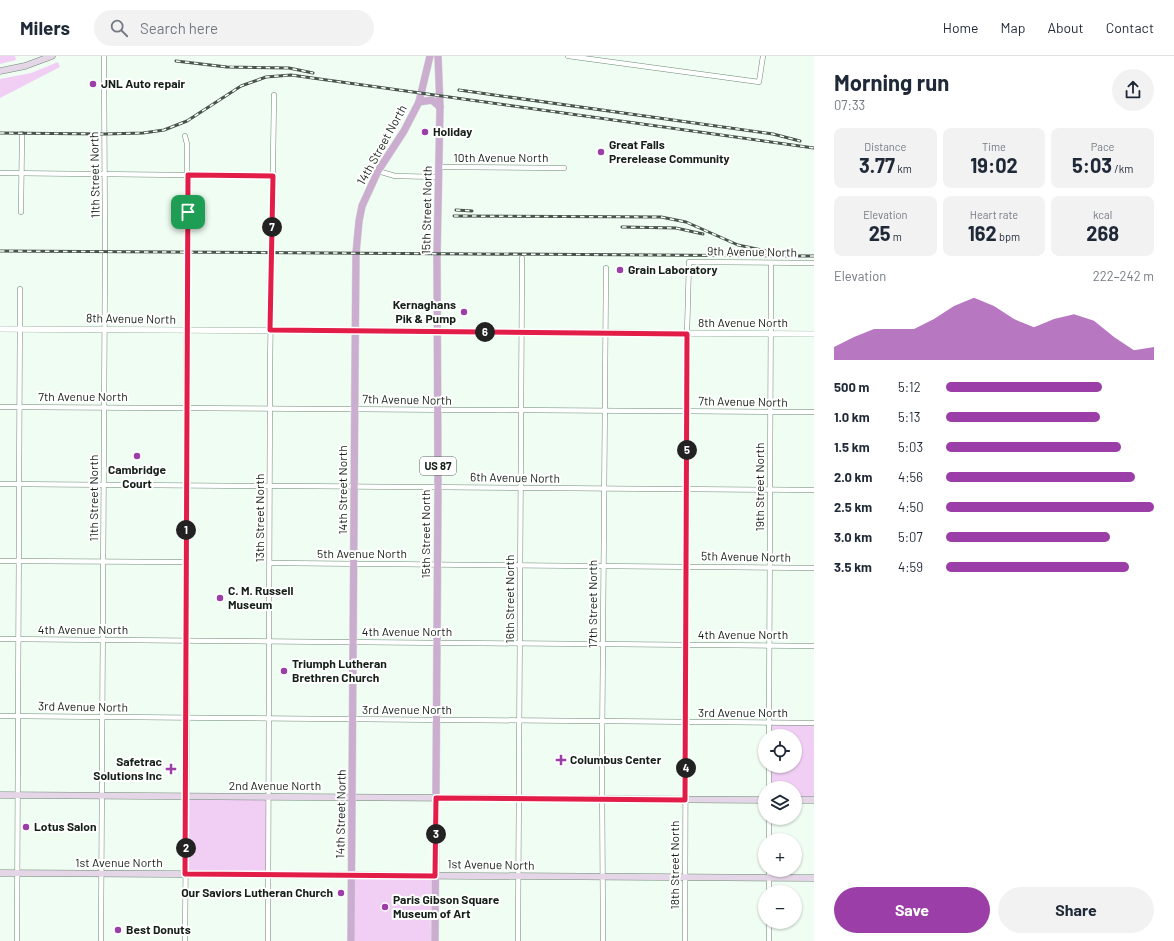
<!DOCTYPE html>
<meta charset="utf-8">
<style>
:root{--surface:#fff;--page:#f2f2f3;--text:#1f2937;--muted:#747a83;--line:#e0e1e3;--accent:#9b3ea8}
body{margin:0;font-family:Barlow,sans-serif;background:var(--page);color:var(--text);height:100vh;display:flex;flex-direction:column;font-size:15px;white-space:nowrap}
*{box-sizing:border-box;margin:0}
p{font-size:13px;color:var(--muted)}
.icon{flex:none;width:22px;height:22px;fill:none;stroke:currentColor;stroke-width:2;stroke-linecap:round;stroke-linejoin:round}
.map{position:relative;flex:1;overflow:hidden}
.side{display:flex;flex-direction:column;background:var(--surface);width:360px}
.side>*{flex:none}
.tools{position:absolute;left:758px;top:673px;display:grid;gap:8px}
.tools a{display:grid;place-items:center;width:44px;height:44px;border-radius:50%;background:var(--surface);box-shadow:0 1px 3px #0004;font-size:20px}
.pin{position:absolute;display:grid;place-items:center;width:34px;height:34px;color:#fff;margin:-17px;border-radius:8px;box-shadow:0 2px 6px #0006}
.km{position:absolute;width:20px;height:20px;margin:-10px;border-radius:50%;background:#222;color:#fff;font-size:11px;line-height:20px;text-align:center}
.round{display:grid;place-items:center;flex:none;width:42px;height:42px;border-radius:21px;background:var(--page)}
.head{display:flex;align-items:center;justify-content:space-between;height:68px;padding:0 20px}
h1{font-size:22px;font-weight:700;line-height:30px}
.figures{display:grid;grid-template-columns:repeat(3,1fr);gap:6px;height:68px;padding:4px 20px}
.figures div{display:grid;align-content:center;border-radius:8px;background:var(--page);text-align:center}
.figures b{font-size:20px;font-weight:700}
.figures small{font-size:11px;font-weight:400}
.figures p{font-size:11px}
.chart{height:112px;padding:8px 20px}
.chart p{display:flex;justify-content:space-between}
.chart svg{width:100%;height:72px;margin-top:4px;fill:var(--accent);opacity:.7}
.action{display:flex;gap:8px;margin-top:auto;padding:8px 20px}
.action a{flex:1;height:46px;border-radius:24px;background:var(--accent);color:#fff;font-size:16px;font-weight:700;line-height:46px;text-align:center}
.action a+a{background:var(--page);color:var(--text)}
ul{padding:0 20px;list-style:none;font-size:13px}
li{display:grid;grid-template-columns:64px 48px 1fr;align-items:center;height:30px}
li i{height:10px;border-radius:5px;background:var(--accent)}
header{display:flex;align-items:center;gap:24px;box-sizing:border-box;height:56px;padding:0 20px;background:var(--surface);border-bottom:1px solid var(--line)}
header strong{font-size:19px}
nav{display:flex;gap:22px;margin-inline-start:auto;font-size:14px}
.search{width:280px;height:36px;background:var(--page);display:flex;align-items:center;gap:10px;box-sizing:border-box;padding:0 14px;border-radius:22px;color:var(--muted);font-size:15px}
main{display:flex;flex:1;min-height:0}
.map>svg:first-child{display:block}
</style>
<header>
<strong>Milers</strong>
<div class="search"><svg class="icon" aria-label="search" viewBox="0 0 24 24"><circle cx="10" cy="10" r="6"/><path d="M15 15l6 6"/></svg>Search here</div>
<nav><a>Home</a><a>Map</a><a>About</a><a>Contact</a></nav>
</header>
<main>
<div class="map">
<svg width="814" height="885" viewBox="0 0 814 885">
<rect width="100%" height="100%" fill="#f0fdf3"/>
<g fill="#f1cff5">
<polygon points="0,0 15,0 16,4 0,8"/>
<polygon points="58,6 60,11 0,42 0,23 31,17"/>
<polygon points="770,667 814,667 814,744 795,744 795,732 769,732 769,710 795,710 795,680 769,680"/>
<polygon points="186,741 269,741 269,820 185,818"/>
<polygon points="352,820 435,820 435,885 351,885"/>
</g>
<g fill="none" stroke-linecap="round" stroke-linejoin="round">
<defs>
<g id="minor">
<polyline points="568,0 759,26 763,0"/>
<polyline points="185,80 187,88 188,196 186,312 187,663 185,885"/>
<polyline points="439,111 564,112"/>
<polyline points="378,115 395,120 438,121"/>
<polyline points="0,117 273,120"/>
<polyline points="21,156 22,78"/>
<polyline points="0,351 814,356"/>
<polyline points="0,428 814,434"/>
<polyline points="0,505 186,506"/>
<polyline points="270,507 814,512"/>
<polyline points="0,583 814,590"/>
<polyline points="0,660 814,667"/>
<polyline points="769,680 771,207"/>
<polyline points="769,732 769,710"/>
<polyline points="769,762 769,784"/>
<polyline points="769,836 769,814"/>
<polyline points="17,885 20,233"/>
<polyline points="101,885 105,196 104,0"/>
<polyline points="268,885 270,313 274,39"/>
<polyline points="518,885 522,202"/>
<polyline points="603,885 602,705 606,212"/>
<polyline points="685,885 687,278 689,206 814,207"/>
<polyline points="769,885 769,866"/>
</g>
<polyline id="tertiary" points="0,273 814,278"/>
<g id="secondary">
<polyline points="0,15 25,10 52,0"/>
<polyline points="0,739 765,744"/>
<polyline points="795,744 814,744"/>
<polyline points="0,817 814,822"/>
</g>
<g id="primary">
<polyline points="419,46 432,44 440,51"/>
<polyline points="351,885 355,314 356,197 359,165 362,150 378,115 404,75 419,46 430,0"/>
<polyline points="435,885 438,432 437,200 440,51 438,0"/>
</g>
</defs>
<use href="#minor" stroke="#6d8a74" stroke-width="5.5"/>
<use href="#tertiary" stroke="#6d8a74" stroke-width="6"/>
<use href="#secondary" stroke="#6d8a74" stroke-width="7"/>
<use href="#primary" stroke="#dadbda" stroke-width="8"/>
<use href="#minor" stroke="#fff" stroke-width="4.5"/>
<use href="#tertiary" stroke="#fff" stroke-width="5.5"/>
<use href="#secondary" stroke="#e5d6e7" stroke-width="6"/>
<use href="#primary" stroke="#cbadd0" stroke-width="7"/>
<defs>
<g id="rail">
<polyline points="176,5 227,11 289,12 313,17"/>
<polyline points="459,34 773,78 800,85"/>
<polyline points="0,77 104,78 143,77 164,74 187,65 241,30 266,21 291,19 814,92"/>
<polyline points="456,154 472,155"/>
<polyline points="454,160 661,161 686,166 738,189 766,195"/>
<polyline points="622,171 676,172 703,178"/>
<polyline points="0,195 814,200"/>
</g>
</defs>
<use href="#rail" stroke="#47544a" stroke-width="3"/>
<use href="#rail" stroke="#fff" stroke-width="1.5" stroke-dasharray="4.5" stroke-linecap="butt"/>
</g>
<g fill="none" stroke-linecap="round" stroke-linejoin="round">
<defs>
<polygon id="route" points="188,119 273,120 270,274 687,278 685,744 436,742 435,820 185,818"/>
</defs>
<use href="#route" stroke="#fff" stroke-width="8"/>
<use href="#route" stroke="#e11d48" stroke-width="5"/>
</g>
<g fill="#9b3ea8" stroke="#fff" stroke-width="1.5">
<circle cx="93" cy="28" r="4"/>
<circle cx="425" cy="76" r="4"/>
<circle cx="601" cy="96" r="4"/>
<circle cx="620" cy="214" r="4"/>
<circle cx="464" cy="256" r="4"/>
<circle cx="137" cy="400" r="4"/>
<circle cx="220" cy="542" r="4"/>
<circle cx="284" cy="615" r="4"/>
<path d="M559 698h4v4h4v4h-4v4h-4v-4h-4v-4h4z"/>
<path d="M169 707h4v4h4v4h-4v4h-4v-4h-4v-4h4z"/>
<circle cx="26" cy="771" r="4"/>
<circle cx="341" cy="837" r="4"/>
<circle cx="385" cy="851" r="4"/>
<circle cx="118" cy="874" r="4"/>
</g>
<g text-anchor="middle" stroke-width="4" stroke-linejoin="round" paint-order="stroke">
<rect fill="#fff" stroke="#5b645d" stroke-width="1" x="420" y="401" width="36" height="18" rx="3"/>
<g font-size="11" font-weight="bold" fill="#152118">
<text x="438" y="414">US 87</text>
</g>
<g font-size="12" font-weight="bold" fill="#152118" stroke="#fff" text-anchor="start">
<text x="101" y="32">JNL Auto repair</text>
<text x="433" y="80">Holiday</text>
<text x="609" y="93">Great Falls<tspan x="609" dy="14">Prerelease Community</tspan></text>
<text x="628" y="218">Grain Laboratory</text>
<text x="456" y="253" text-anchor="end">Kernaghans<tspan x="456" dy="14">Pik &amp; Pump</tspan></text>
<text x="137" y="418" text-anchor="middle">Cambridge<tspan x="137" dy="14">Court</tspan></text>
<text x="228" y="539">C. M. Russell<tspan x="228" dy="14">Museum</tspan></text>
<text x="292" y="612">Triumph Lutheran<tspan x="292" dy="14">Brethren Church</tspan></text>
<text x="570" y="708">Columbus Center</text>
<text x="162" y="710" text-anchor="end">Safetrac<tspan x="162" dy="14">Solutions Inc</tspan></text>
<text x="34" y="775">Lotus Salon</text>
<text x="333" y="841" text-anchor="end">Our Saviors Lutheran Church</text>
<text x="393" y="848">Paris Gibson Square<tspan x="393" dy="14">Museum of Art</tspan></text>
<text x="126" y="878">Best Donuts</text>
</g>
<g font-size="12" fill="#152118" stroke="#fff">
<text transform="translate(382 89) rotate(-61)" y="4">14th Street North</text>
<text x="501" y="106">10th Avenue North</text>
<text transform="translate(95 119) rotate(-91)" y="4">11th Street North</text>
<text transform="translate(427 154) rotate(-89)" y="4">15th Street North</text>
<text transform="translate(752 196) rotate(1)" y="4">9th Avenue North</text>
<text transform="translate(131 263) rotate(1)" y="4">8th Avenue North</text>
<text x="743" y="271">8th Avenue North</text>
<text x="83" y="345">7th Avenue North</text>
<text transform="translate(407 344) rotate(1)" y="4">7th Avenue North</text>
<text transform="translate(743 346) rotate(1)" y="4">7th Avenue North</text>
<text transform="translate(515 422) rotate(1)" y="4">6th Avenue North</text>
<text transform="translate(760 431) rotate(-90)" y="4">19th Street North</text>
<text transform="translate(343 434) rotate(-90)" y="4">14th Street North</text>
<text transform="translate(94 442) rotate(-90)" y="4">11th Street North</text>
<text transform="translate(260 462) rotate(-90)" y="4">13th Street North</text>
<text transform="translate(426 478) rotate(-90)" y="4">15th Street North</text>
<text x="362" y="502">5th Avenue North</text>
<text transform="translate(746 501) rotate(1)" y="4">5th Avenue North</text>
<text transform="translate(510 543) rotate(-90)" y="4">16th Street North</text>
<text transform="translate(593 548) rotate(-90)" y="4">17th Street North</text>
<text x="83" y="578">4th Avenue North</text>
<text x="407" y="580">4th Avenue North</text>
<text x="743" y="583">4th Avenue North</text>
<text transform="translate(83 651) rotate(1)" y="4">3rd Avenue North</text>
<text x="407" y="658">3rd Avenue North</text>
<text x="743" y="661">3rd Avenue North</text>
<text x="275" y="734">2nd Avenue North</text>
<text transform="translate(341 758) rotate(-89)" y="4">14th Street North</text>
<text x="119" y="811">1st Avenue North</text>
<text transform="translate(491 809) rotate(1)" y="4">1st Avenue North</text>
<text transform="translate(675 809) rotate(-90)" y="4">18th Street North</text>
</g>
</g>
</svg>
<div class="tools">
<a><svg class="icon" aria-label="locate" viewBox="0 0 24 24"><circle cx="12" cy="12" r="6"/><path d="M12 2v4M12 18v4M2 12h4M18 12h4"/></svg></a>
<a><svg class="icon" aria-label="layers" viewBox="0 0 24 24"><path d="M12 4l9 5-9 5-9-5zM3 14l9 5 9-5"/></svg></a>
<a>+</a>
<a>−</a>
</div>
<div class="pin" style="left:188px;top:156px;background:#1e9e55"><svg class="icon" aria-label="arrive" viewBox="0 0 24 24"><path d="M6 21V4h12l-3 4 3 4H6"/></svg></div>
<b class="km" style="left:186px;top:474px">1</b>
<b class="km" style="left:186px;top:792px">2</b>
<b class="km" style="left:436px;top:778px">3</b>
<b class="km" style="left:686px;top:712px">4</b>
<b class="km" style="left:687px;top:394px">5</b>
<b class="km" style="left:485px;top:276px">6</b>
<b class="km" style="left:272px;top:171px">7</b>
</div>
<section class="side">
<div class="head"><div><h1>Morning run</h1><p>07:33</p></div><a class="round"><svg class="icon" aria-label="share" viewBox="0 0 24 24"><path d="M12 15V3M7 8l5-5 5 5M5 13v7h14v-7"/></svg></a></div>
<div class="figures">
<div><p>Distance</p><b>3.77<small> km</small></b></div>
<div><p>Time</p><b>19:02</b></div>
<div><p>Pace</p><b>5:03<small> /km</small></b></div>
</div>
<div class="figures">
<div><p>Elevation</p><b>25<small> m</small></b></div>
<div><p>Heart rate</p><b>162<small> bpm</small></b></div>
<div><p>kcal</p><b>268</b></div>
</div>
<div class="chart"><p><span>Elevation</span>222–242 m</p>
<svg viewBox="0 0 160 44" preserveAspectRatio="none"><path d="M0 44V36L10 30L20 25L30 25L40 25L50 19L60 11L70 6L80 11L90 19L100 24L110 19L120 16L130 20L140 30L150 38L160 36V44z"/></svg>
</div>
<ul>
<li><b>500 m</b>5:12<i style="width:75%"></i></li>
<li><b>1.0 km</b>5:13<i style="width:74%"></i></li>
<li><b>1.5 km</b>5:03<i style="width:84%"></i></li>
<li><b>2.0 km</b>4:56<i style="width:91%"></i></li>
<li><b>2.5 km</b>4:50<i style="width:100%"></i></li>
<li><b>3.0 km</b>5:07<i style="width:79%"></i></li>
<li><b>3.5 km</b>4:59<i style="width:88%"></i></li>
</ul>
<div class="action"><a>Save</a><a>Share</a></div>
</section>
</main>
